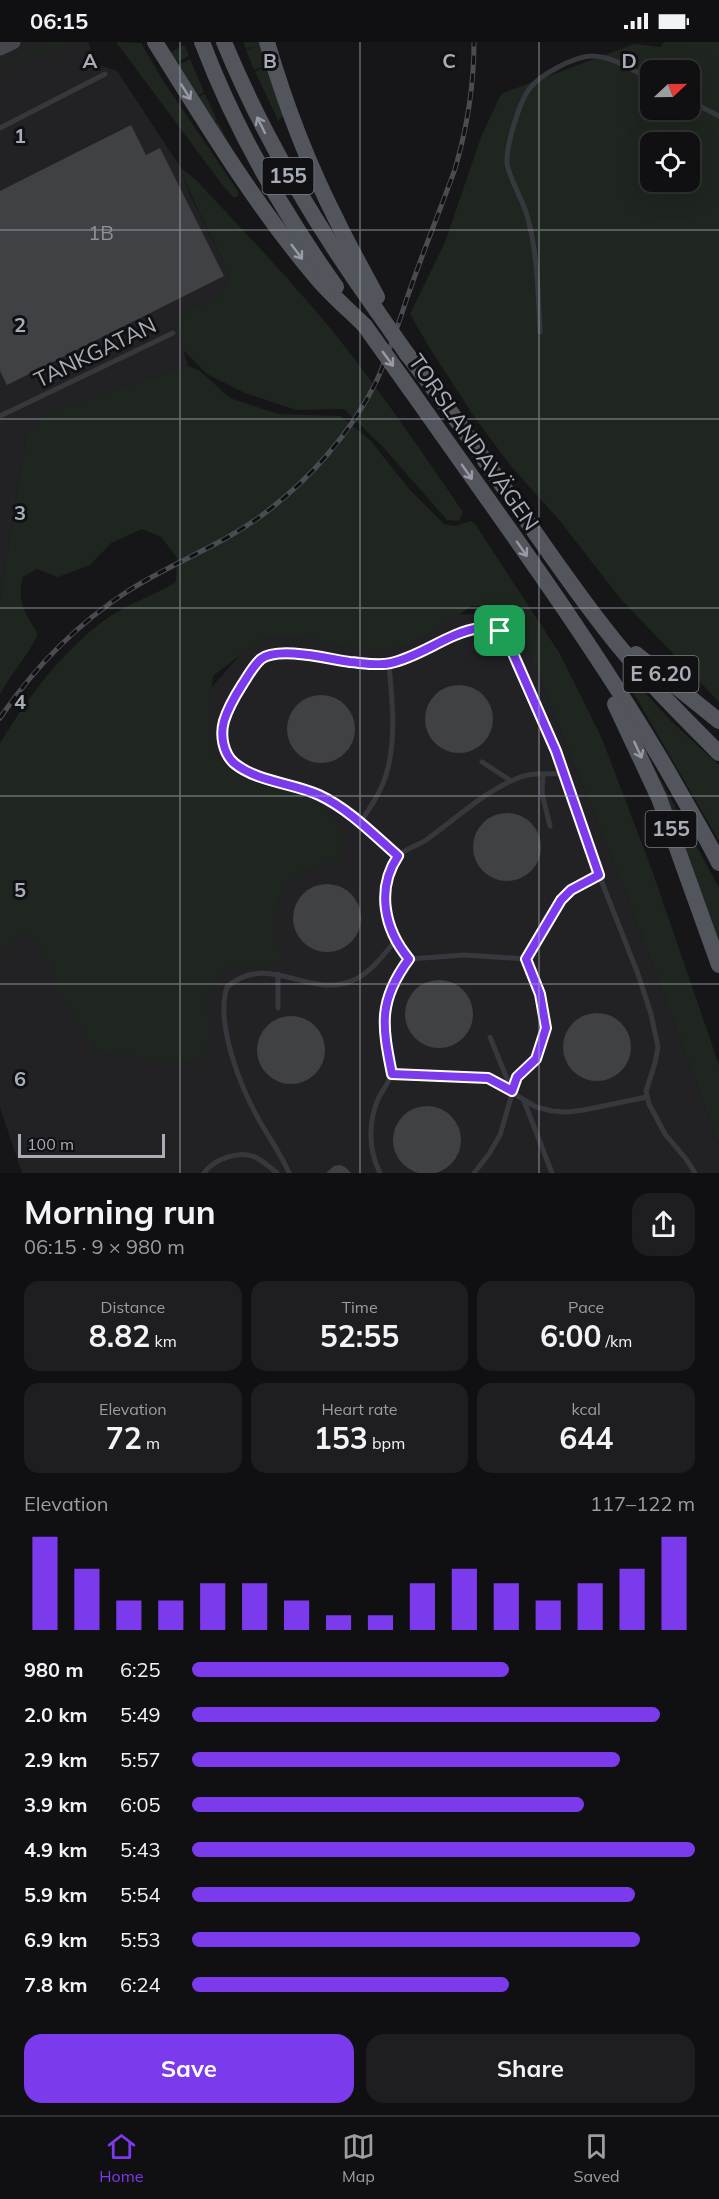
<!DOCTYPE html>
<meta charset="utf-8">
<style>
:root{--surface:#101012;--page:#1e1e20;--text:#f1f3f6;--muted:#9c9d9f;--line:#303032;--accent:#7c3aed}
body{margin:0;font-family:Mulish,sans-serif;background:var(--page);color:var(--text);height:100vh;display:flex;flex-direction:column;font-size:22px;white-space:nowrap}
*{box-sizing:border-box;margin:0}
p{font-size:20px;color:var(--muted)}
.icon{flex:none;width:33px;height:33px;fill:none;stroke:currentColor;stroke-width:2;stroke-linecap:round;stroke-linejoin:round}
.map{position:relative;height:1131px;overflow:hidden}
.panel{display:flex;flex-direction:column;background:var(--surface);flex:1}
.panel>*{flex:none}
.needle{width:39px;rotate:68deg}
.fabs{position:absolute;left:640px;top:18px;display:grid;gap:12px}
.fabs a{display:grid;place-items:center;width:60px;height:60px;border-radius:12px;background:var(--surface);box-shadow:0 6px 24px #0002,0 0 0 2px var(--line);font-size:30px}
.scale{position:absolute;left:18px;bottom:15px;width:147px;box-sizing:border-box;padding-left:6px;border:3px solid #a8adb8;border-top:0;font-size:16px;line-height:21px;white-space:nowrap;color:#a8adb8;-webkit-text-stroke:4px #111113;paint-order:stroke}
.pin{position:absolute;display:grid;place-items:center;width:51px;height:51px;color:#fff;margin:-26px;border-radius:12px;box-shadow:0 3px 9px #0006}
.round{display:grid;place-items:center;flex:none;width:63px;height:63px;border-radius:18px;background:var(--page)}
.overview{display:flex;align-items:center;justify-content:space-between;height:102px;padding:0 24px}
h1{font-size:33px;font-weight:700;line-height:45px}
.stats{display:grid;grid-template-columns:repeat(3,1fr);gap:9px;height:102px;padding:6px 24px}
.stats div{display:grid;align-content:center;border-radius:15px;background:var(--page);text-align:center}
.stats b{font-size:30px;font-weight:700}
.stats small{font-size:16px;font-weight:400}
.stats p{font-size:16px}
.chart{height:168px;padding:12px 24px}
.chart p{display:flex;justify-content:space-between}
.chart svg{width:100%;height:108px;margin-top:6px;stroke:var(--accent);stroke-width:6}
.primary-button{display:flex;gap:12px;margin-top:auto;padding:12px 24px}
.primary-button a{flex:1;height:69px;border-radius:18px;background:var(--accent);color:#fff;font-size:24px;font-weight:700;line-height:69px;text-align:center}
.primary-button a+a{background:var(--page);color:var(--text)}
ul{padding:0 24px;list-style:none;font-size:20px}
li{display:grid;grid-template-columns:96px 72px 1fr;align-items:center;height:45px}
li i{height:15px;border-radius:8px;background:var(--accent)}
.status{display:flex;justify-content:space-between;align-items:center;height:42px;padding:0 30px;background:var(--surface);direction:ltr}
.status svg{height:16px;fill:currentColor}
.tabs{display:flex;justify-content:space-around;align-items:center;height:84px;border-top:2px solid var(--line);background:var(--surface);font-size:16px;color:var(--muted)}
.tabs a{display:grid;justify-items:center;gap:3px}
.tabs .active{color:var(--accent)}
.map>svg:first-child{display:block}
</style>
<div class="status"><b>06:15</b><svg viewBox="0 0 49 12"><path d="M0 12V9h3v3zM5 12V6h3v6zM10 12V3h3v9zM15 12V0h3v12zM26 1h20v11H26zM47 4h2v5h-2z"/></svg></div>
<div class="map">
<svg width="719" height="1131" viewBox="0 0 719 1131">
<rect width="100%" height="100%" fill="#161618"/>
<g fill="#222225">
<polygon points="0,0 88,0 96,22 117,29 181,126 189,151 225,223 230,238 216,257 190,267 183,308 188,324 113,350 26,395 0,556"/>
<polygon points="483,572 512,575 527,604 633,870 719,1102 719,1131 22,1131 0,1065 0,908 168,695 261,589 426,573"/>
</g>
<g fill="#1e261f" fill-rule="evenodd">
<polygon points="46,0 80,0 0,27 0,22 25,13"/>
<polygon points="116,0 141,1 162,37 239,151 237,155 233,155 224,145"/>
<polygon points="243,0 261,0 284,74 278,78 255,30 265,24 254,28 246,8 260,3 246,7"/>
<path d="M664,0H719V660L619,555L560,479L510,423L473,373L429,305L410,272L445,200L481,95L501,52L634,2L661,5ZM651,28H690V68H651ZM651,100H690V140H651Z"/>
<polygon points="182,4 185,4 189,14 176,21 177,23 190,17 204,50 196,55 205,52 217,78 213,82 218,80 232,107 232,113 169,14 171,10"/>
<path d="M181,126L197,139C248,194 300,247 346,306C387,359 425,414 463,470L459,479L447,478L383,405L344,367L296,368L245,351L207,332L183,308L178,280L190,267L216,257L230,238C217,199 193,165 181,126Z"/>
<path d="M188,324L200,329L230,356L278,372L340,374L370,398L410,448L444,482L455,484L471,479L475,482L560,612L602,697L652,828L719,1023V1102L633,870L527,604L512,575L494,565L472,564L437,587L395,607H359L298,594L264,595L213,634L209,672L211,712L242,736L315,758L343,789L342,814L304,828L282,847L274,872V897L284,916L273,924L223,926L207,948L209,1001L197,1019L153,1017L95,1009L64,959L50,923L38,901L21,891L0,911V701L2,698C29,654 61,611 103,579C125,563 153,554 176,540L177,516L161,495L142,487L111,501L90,523L58,535L37,527L23,535C16,561 25,570 38,592C28,614 11,631 0,653V556L26,395L46,372Z"/>
<polygon points="630,638 634,639 672,680 719,723 719,799 629,643"/>
<polygon points="651,720 719,846 719,905 650,721"/>
</g>
<g fill="#404145">
<polygon points="131,83 146,113 160,106 224,234 7,343 0,329 0,149"/>
<circle cx="459" cy="677" r="34"/>
<circle cx="321" cy="687" r="34"/>
<circle cx="507" cy="805" r="34"/>
<circle cx="327" cy="876" r="34"/>
<circle cx="439" cy="972" r="34"/>
<circle cx="597" cy="1005" r="34"/>
<circle cx="291" cy="1008" r="34"/>
<circle cx="427" cy="1098" r="34"/>
<polygon points="340,1123 345,1125 351,1131 326,1131 334,1124"/>
</g>
<g fill="none" stroke-linecap="round" stroke-linejoin="round">
<g stroke="#37383d" stroke-width="5">
<polyline points="690,59 719,74"/>
<polyline points="0,86 105,32"/>
<path d="M540,290C538,252 538,214 528,177C524,159 509,137 507,121C506,104 519,61 529,47C540,33 574,14 592,14C613,14 634,29 651,38"/>
<polyline points="0,374 173,291"/>
<polyline points="482,720 511,739"/>
<polyline points="543,732 542,751 550,784"/>
<path d="M564,732C549,732 532,730 518,736C483,750 456,777 426,798C417,804 405,807 398,814C395,817 392,823 390,826C378,857 388,892 409,917L465,913L526,917L561,858L571,848L599,833"/>
<path d="M360,781C370,766 381,750 386,733C397,697 392,658 389,622"/>
<path d="M398,814C374,793 349,767 319,753C291,740 232,736 223,702C219,685 228,666 237,651C244,640 250,626 261,618C286,598 357,629 390,622C416,616 476,571 500,589C503,592 506,597 508,600L556,709L590,810L638,932L651,972L658,1005L655,1021L646,1049L649,1062L665,1092L686,1117L695,1131"/>
<polyline points="278,932 278,966"/>
<polyline points="490,995 512,1049"/>
<polyline points="392,1032 488,1036 536,1065 552,1069 567,1070 584,1068 647,1055"/>
<polyline points="524,1059 552,1131"/>
<path d="M204,1131C214,1117 241,1107 257,1116C264,1120 271,1126 277,1131"/>
<path d="M289,1131C281,1112 269,1096 259,1078C241,1046 215,982 227,945C269,908 311,960 356,937C372,929 385,911 396,898"/>
<path d="M380,1131C368,1107 368,1079 379,1055C383,1048 391,1038 391,1031C392,1020 387,1009 385,999C381,967 390,942 409,917"/>
<polyline points="474,1131 489,1112 500,1093 517,1035 536,1017 546,986 540,952 526,917"/>
</g>
<polyline stroke="#45474d" stroke-width="15" points="0,6 13,0"/>
<g stroke="#53555c" stroke-width="16">
<path d="M155,0C205,80 255,163 316,235C331,253 349,268 365,284"/>
<path d="M202,0C235,87 282,169 336,245"/>
<path d="M224,0C264,97 316,184 377,269"/>
<path d="M267,0C285,62 309,124 338,181C350,206 364,230 377,255"/>
<path d="M407,312C476,399 534,495 602,583C637,629 678,670 719,711"/>
<path d="M412,350C499,474 589,595 666,726C684,758 703,789 719,821"/>
<polyline points="636,612 719,679"/>
<polyline points="615,662 659,756 719,923"/>
</g>
<defs>
<path id="rail" d="M0,676C34,626 77,582 128,549C173,520 223,503 265,471C310,437 351,391 376,340C388,314 397,286 406,259C421,215 439,171 455,127C467,86 474,44 474,0"/>
</defs>
<use href="#rail" stroke="#4a4c52" stroke-width="5"/>
<use href="#rail" stroke="#111113" stroke-width="3" stroke-dasharray="9" stroke-linecap="butt"/>
<g stroke="#53555c" stroke-width="16">
<polyline points="377,269 407,312"/>
<polyline points="365,284 412,350"/>
</g>
</g>
<defs><path id="oneway-shaft" d="M-6 0H5M1.5-3L5.5 0L1.5 3" fill="none" stroke-width="1.6" stroke-linecap="round" stroke-linejoin="round" transform="scale(1.5)"/></defs>
<g stroke="#979ba6">
<use href="#oneway-shaft" transform="translate(186 50) rotate(58)"/>
<use href="#oneway-shaft" transform="translate(261 83) rotate(-116)"/>
<use href="#oneway-shaft" transform="translate(297 210) rotate(53)"/>
<use href="#oneway-shaft" transform="translate(388 317) rotate(54)"/>
<use href="#oneway-shaft" transform="translate(467 430) rotate(55)"/>
<use href="#oneway-shaft" transform="translate(522 507) rotate(55)"/>
<use href="#oneway-shaft" transform="translate(638 708) rotate(65)"/>
</g>
<g fill="none" stroke-linecap="round" stroke-linejoin="round">
<defs>
<path id="route" d="M479,586C494,586 499,588 508,600L556,709L599,833L571,848L561,858L526,917L540,952L546,986L536,1017L517,1035L512,1049L488,1036L392,1032C382,983 378,959 409,917C384,887 376,847 398,814C374,793 349,767 319,753C293,741 257,740 234,721C223,711 220,693 224,679C228,666 235,654 242,643C248,634 253,624 261,617C279,604 328,617 350,620C363,621 379,624 391,621C422,614 448,591 479,586Z"/>
</defs>
<use href="#route" stroke="#fff" stroke-width="12"/>
<use href="#route" stroke="#7c3aed" stroke-width="8"/>
</g>
<path fill="none" stroke="#a8adb8" stroke-width="1.5" stroke-opacity="0.55" d="M180,0V1131M360,0V1131M539,0V1131M0,188H719M0,377H719M0,566H719M0,754H719M0,942H719"/>
<g text-anchor="middle" stroke-width="6" stroke-linejoin="round" paint-order="stroke">
<g font-size="20" fill="#8e929b">
<text x="101" y="198">1B</text>
</g>
<g fill="#111113" stroke="#7b7e86" stroke-width="1.5">
<rect x="262.5" y="116" width="51" height="36" rx="4.5"/>
<rect x="623.5" y="614" width="75" height="36" rx="4.5"/>
<rect x="645.5" y="769" width="51" height="36" rx="4.5"/>
</g>
<g font-size="21" font-weight="bold" fill="#a8adb8">
<text x="288" y="141">155</text>
<text x="661" y="639">E 6.20</text>
<text x="671" y="794">155</text>
</g>
<g font-size="22" fill="#a8adb8" stroke="#111113">
<text transform="translate(95 310) rotate(-26)" y="8">TANKGATAN</text>
<text transform="translate(474 400) rotate(55)" y="8">TORSLANDAVÄGEN</text>
</g>
</g>
<g font-size="20" text-anchor="middle" font-weight="bold" fill="#a8adb8" stroke="#111113" stroke-width="6" stroke-linejoin="round" paint-order="stroke">
<text x="90" y="26">A</text>
<text x="270" y="26">B</text>
<text x="449" y="26">C</text>
<text x="629" y="26">D</text>
<text x="20" y="101">1</text>
<text x="20" y="290">2</text>
<text x="20" y="478">3</text>
<text x="20" y="667">4</text>
<text x="20" y="855">5</text>
<text x="20" y="1044">6</text>
</g>
</svg>
<div class="fabs">
<a><svg class="needle" viewBox="-14 -14 28 28"><path d="M0-13l5 13h-10z" fill="#e53935"/><path d="M0 13l5-13h-10z" fill="#9c9d9f"/></svg></a>
<a><svg class="icon" aria-label="locate" viewBox="0 0 24 24"><circle cx="12" cy="12" r="6"/><path d="M12 2v4M12 18v4M2 12h4M18 12h4"/></svg></a>
</div>
<div class="scale">100 m</div>
<div class="pin" style="left:500px;top:589px;background:#1e9e55"><svg class="icon" aria-label="arrive" viewBox="0 0 24 24"><path d="M6 21V4h12l-3 4 3 4H6"/></svg></div>
</div>
<section class="panel">
<div class="overview"><div><h1>Morning run</h1><p>06:15 · 9 × 980 m</p></div><a class="round"><svg class="icon" aria-label="share" viewBox="0 0 24 24"><path d="M12 15V3M7 8l5-5 5 5M5 13v7h14v-7"/></svg></a></div>
<div class="stats">
<div><p>Distance</p><b>8.82<small> km</small></b></div>
<div><p>Time</p><b>52:55</b></div>
<div><p>Pace</p><b>6:00<small> /km</small></b></div>
</div>
<div class="stats">
<div><p>Elevation</p><b>72<small> m</small></b></div>
<div><p>Heart rate</p><b>153<small> bpm</small></b></div>
<div><p>kcal</p><b>644</b></div>
</div>
<div class="chart"><p><span>Elevation</span>117–122 m</p>
<svg viewBox="0 0 160 44" preserveAspectRatio="none"><path d="M5 44V6M15 44V19M25 44V32M35 44V32M45 44V25M55 44V25M65 44V32M75 44V38M85 44V38M95 44V25M105 44V19M115 44V25M125 44V32M135 44V25M145 44V19M155 44V6"/></svg>
</div>
<ul>
<li><b>980 m</b>6:25<i style="width:63%"></i></li>
<li><b>2.0 km</b>5:49<i style="width:93%"></i></li>
<li><b>2.9 km</b>5:57<i style="width:85%"></i></li>
<li><b>3.9 km</b>6:05<i style="width:78%"></i></li>
<li><b>4.9 km</b>5:43<i style="width:100%"></i></li>
<li><b>5.9 km</b>5:54<i style="width:88%"></i></li>
<li><b>6.9 km</b>5:53<i style="width:89%"></i></li>
<li><b>7.8 km</b>6:24<i style="width:63%"></i></li>
</ul>
<div class="primary-button"><a>Save</a><a>Share</a></div>
</section>
<nav class="tabs">
<a class="active"><svg class="icon" aria-label="home" viewBox="0 0 24 24"><path d="M3 11l9-7 9 7M6 9v11h12V9"/></svg>Home</a>
<a><svg class="icon" aria-label="map" viewBox="0 0 24 24"><path d="M3 6l6-2 6 2 6-2v14l-6 2-6-2-6 2zM9 4v14M15 6v14"/></svg>Map</a>
<a><svg class="icon" aria-label="saved" viewBox="0 0 24 24"><path d="M7 4h10v16l-5-4-5 4z"/></svg>Saved</a>
</nav>
